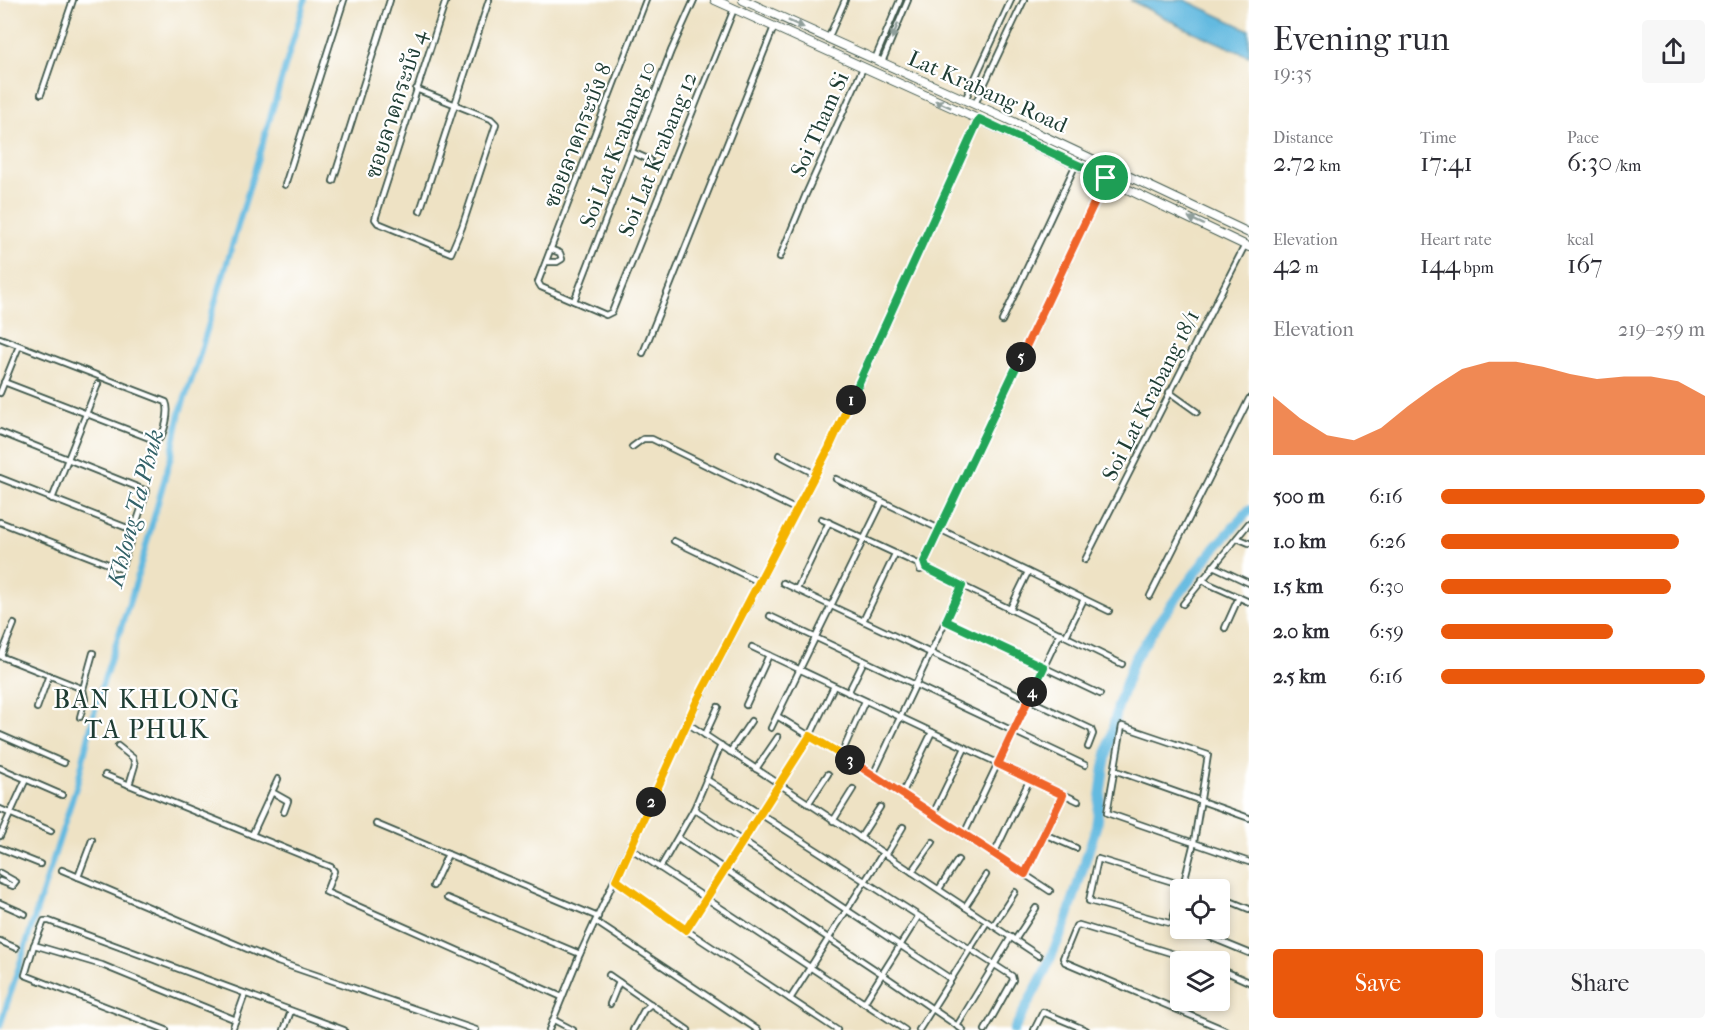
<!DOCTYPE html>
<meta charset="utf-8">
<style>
:root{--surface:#fff;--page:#f7f7f7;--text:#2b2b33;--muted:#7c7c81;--accent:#ea580c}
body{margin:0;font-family:"IM FELL French Canon","Noto Serif Thai",serif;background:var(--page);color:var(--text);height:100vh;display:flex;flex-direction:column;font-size:22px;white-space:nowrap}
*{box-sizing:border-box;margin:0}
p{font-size:20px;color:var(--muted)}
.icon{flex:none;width:33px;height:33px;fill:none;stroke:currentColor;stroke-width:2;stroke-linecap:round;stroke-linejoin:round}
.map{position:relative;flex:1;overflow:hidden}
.side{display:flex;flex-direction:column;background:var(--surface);width:480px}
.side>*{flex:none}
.fabs{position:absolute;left:1170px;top:879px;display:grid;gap:12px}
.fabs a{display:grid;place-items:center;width:60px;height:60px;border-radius:6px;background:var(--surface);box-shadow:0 3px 9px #0003;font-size:30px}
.pin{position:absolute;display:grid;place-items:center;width:51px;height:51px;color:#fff;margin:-26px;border:3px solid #fff;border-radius:50%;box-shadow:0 2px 6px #0007}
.km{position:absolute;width:30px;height:30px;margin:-15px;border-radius:50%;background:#222;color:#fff;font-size:16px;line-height:30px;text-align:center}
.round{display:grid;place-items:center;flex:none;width:63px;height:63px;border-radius:6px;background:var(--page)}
.summary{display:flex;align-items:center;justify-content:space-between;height:102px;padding:0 24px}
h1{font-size:33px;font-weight:600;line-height:45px}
.figures{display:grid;grid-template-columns:repeat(3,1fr);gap:9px;height:102px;padding:6px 24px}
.figures div{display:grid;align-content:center}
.figures b{font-size:26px;font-weight:600}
.figures small{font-size:16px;font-weight:400}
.figures p{font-size:16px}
.chart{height:168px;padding:12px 24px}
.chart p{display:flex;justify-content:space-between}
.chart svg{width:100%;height:108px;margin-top:6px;fill:var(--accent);opacity:.7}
.action{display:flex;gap:12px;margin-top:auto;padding:12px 24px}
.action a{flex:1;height:69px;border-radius:6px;background:var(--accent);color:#fff;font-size:24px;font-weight:600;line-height:69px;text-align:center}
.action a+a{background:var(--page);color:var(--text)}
ul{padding:0 24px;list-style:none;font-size:20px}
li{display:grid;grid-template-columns:96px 72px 1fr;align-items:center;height:45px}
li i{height:15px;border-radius:8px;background:var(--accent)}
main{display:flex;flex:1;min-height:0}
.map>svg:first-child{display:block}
</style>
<main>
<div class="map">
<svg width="1249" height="1030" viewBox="0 0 1249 1030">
<rect width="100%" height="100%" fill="#fff"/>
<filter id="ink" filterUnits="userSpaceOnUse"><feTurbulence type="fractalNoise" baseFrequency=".0167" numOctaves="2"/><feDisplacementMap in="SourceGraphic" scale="12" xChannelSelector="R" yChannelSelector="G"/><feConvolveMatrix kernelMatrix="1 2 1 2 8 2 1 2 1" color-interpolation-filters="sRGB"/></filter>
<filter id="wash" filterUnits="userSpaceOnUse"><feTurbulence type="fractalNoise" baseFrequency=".008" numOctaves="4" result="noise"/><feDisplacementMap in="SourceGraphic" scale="24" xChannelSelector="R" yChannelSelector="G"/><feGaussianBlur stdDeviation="1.35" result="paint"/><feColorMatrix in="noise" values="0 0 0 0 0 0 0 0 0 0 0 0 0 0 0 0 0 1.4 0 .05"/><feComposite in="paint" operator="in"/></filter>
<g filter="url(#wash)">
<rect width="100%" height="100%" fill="#eee2c4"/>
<polygon fill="#63bae0" stroke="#417c8a" stroke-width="1.5" points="1130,0 1185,0 1249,30 1249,56 1189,30"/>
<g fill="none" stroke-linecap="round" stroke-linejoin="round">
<polyline stroke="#63bae0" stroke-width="6" points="0,1026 78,781 97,701 136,582 172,452 180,412 196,367 305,0"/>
<polyline stroke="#63bae0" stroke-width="10" points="1014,1030 1044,973 1066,922 1096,827 1104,767 1118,706 1134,660 1160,620 1208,556 1249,510"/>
</g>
</g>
<g filter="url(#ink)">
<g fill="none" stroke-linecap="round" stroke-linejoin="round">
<defs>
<g id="minor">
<polyline points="646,0 538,282 541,287 606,315 612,312 734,9"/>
<polyline points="828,39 845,0"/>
<polyline points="875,59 900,0"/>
<polyline points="882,62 908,0"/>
<polyline points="416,89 491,119 496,124 462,227 451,253 378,223 375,219 446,0"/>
<polyline points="41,94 73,0"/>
<polyline points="965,100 1011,0"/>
<polyline points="975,104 1024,0"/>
<polyline points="632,152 650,160"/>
<polyline points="333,181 390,0"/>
<polyline points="285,185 344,0"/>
<polyline points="420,211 489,0"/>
<polyline points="780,257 806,194 863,68"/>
<polyline points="546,262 557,262 562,259 560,253 550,249"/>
<polyline points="574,301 671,51 694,0"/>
<polyline points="1002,321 1076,164"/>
<path d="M0,338L166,402C170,411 165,435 157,441L4,382"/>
<polyline points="643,353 774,27"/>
<polyline points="1169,392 1197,412"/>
<polyline points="0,393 19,346"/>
<polyline points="0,432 147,491 121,569 0,522"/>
<polyline points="632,447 643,439 652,439 797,510"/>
<polyline points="779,455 815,474"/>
<polyline points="0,478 135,531"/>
<polyline points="836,479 1109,611"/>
<polyline points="52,499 98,384"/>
<polyline points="821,519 918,564 920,570 926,568 924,562 918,564"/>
<polyline points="1237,538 1249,543"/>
<polyline points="674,541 759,582"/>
<polyline points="1085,560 1245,245"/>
<polyline points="924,562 1106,178"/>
<polyline points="1213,566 1249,583"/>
<polyline points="926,568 1122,664"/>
<polyline points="1202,579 1209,584 1249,602"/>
<polyline points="783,583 1091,729 1093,734 1088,747"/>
<polyline points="797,589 829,522"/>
<polyline points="1150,596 1249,399"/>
<polyline points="1183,604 1249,523"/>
<polyline points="1010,609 1028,572"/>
<polyline points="770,616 1085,765"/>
<polyline points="863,621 895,554"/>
<polyline points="946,621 1100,694"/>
<polyline points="1225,628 1239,597"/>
<polyline points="1066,636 1084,599"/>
<polyline points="752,647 1078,801"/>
<polyline points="0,656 83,689 85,699 80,717"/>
<polyline points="1,656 14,624"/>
<polyline points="83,689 93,653"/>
<polyline points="848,693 864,661"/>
<polyline points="746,705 769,655"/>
<polyline points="37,708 49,675"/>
<polyline points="777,716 873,775 1050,891"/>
<polyline points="687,723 1039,956"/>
<polyline points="771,728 882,502"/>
<polyline points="0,735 64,763"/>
<polyline points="705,735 718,707"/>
<polyline points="118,746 133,758 135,765 129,785"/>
<polyline points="730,752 751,721"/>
<polyline points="841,755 865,701"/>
<polyline points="0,768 62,795"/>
<polyline points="756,769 778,737"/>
<polyline points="1114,770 1249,818"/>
<polyline points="105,775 331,867 334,871 326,892 562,997"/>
<polyline points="873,775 962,586"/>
<polyline points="706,779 1012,976 1013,980 985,1030"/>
<polyline points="272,792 288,801 284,812"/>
<polyline points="902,794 932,732"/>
<polyline points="808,804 828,774"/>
<polyline points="0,809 51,831"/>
<polyline points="694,809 951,979"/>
<polyline points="933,814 965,748"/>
<polyline points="833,821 853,789"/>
<polyline points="376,824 598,917"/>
<polyline points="964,834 1060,633"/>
<polyline points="1044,834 1076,848"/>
<polyline points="252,835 278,779"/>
<polyline points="0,836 26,779"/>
<polyline points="678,838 882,974 963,1030"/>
<polyline points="860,838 880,807"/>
<polyline points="0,848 40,864"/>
<polyline points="630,848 905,1030"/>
<polyline points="994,854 1030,779"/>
<polyline points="886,855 903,827"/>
<polyline points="660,868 694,809 721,745"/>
<polyline points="62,870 278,962 476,1030"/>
<polyline points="912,872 933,842"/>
<polyline points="0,873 16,882 13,886 0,881"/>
<polyline points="1025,874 1063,794"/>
<polyline points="78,877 92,840"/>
<polyline points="616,880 686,930 837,1030"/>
<polyline points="433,886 448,854"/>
<polyline points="939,889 958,860"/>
<polyline points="1182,890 1194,842 1208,755 1122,726 1107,813 1249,862"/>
<polyline points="1220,897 1249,909"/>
<polyline points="447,898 580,954"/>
<polyline points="0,903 25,914"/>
<polyline points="965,907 986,875"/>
<polyline points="596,922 758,1030"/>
<polyline points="1172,922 1180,896"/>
<polyline points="993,926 1015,892"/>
<polyline points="1180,926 1089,901 1098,859 1199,890"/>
<polyline points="1188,928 1249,953"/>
<polyline points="686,930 810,736 834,686"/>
<polyline points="1015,940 1036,908"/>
<polyline points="0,941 16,948"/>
<polyline points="34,945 102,965 236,1020"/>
<polyline points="1200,962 1079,925 1076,926 1063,958 1065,962 1225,1030"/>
<polyline points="1220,969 1249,982"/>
<polyline points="609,975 688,1030"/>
<polyline points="790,999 883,853"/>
<polyline points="864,1003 918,917"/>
<polyline points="610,1004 619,982"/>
<polyline points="1182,1011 1187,1000"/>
<polyline points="554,1020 573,1030"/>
<polyline points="957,1026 1011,937"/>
<polyline points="166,1030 25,975 34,945 44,921 49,921 344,1030"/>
<polyline points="232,1030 245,994"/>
<polyline points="284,1030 291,1011"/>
<polyline points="549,1030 580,954 687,723 833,441 979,119"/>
<polyline points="633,1030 644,1010 651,1004"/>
<polyline points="919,1030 987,922"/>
<polyline points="1034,1030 1043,1012 1086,1030"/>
</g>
<g id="primary">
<polyline points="715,0 1024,140 1249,247"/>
<polyline points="743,0 1003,117 1249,233"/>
</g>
</defs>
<use href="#minor" stroke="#3e564a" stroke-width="8"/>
<use href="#primary" stroke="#3e564a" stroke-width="10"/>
<use href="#minor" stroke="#fff" stroke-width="4.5"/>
<use href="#primary" stroke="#fff" stroke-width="8"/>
</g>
<defs><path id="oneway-solid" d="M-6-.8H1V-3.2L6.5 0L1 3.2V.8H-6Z" transform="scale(1.5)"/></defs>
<g fill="#8f9e9a">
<use href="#oneway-solid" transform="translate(796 24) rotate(24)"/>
<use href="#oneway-solid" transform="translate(895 31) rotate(112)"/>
<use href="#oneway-solid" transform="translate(943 104) rotate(-156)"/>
<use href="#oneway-solid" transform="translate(1196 221) rotate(-154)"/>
</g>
</g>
<g fill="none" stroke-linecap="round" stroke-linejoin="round" filter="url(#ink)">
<defs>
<polyline id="split-1" points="851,400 979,119 1106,178"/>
<polyline id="split-2" points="651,802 697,701 829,448 851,400"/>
<polyline id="split-3" points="651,802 616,880 686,930 810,736 850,760"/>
<polyline id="split-4" points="850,760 1025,874 1063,795 998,764 1032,692"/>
<polyline id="split-5" points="1021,357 924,562 926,568 962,586 946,621 1044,667 1032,692"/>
<polyline id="split-6" points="1021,357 1106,178"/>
</defs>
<use href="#split-1" stroke="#fff" stroke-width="12"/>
<use href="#split-2" stroke="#fff" stroke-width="12"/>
<use href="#split-3" stroke="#fff" stroke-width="12"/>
<use href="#split-4" stroke="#fff" stroke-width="12"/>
<use href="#split-5" stroke="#fff" stroke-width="12"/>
<use href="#split-6" stroke="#fff" stroke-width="12"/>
<use href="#split-1" stroke="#22a559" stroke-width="8"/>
<use href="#split-2" stroke="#f5b400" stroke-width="8"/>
<use href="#split-3" stroke="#f5b400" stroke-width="8"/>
<use href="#split-4" stroke="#f0652b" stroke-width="8"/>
<use href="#split-5" stroke="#22a559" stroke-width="8"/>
<use href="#split-6" stroke="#f0652b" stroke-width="8"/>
</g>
<g text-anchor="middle" stroke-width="4.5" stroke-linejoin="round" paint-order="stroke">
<g font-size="22" fill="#1f3d34" stroke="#fff">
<text transform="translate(988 91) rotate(24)" y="8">Lat Krabang Road</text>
<text transform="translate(395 104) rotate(-72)" y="8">ซอยลาดกระบัง 4</text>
<text transform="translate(819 124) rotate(-66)" y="8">Soi Tham Si</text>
<text transform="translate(577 135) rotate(-69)" y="8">ซอยลาดกระบัง 8</text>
<text transform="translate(617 144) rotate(-69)" y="8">Soi Lat Krabang 10</text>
<text transform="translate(657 154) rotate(-68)" y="8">Soi Lat Krabang 12</text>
<text transform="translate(1150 395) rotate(-63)" y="8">Soi Lat Krabang 18/1</text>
</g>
<g font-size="24" font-style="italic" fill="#336268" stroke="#fff">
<text transform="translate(135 508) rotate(-75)" y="8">Khlong Ta Phuk</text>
</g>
<g font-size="26" letter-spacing="1.5" fill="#1f3d34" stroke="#fff">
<text x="147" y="708">BAN KHLONG<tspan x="147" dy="30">TA PHUK</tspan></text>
</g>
</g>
</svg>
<div class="fabs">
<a><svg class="icon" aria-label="locate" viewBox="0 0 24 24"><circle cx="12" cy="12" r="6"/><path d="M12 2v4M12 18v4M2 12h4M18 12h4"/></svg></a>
<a><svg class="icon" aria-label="layers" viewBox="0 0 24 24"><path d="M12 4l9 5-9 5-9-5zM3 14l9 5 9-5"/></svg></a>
</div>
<div class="pin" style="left:1106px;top:178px;background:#1e9e55"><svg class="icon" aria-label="arrive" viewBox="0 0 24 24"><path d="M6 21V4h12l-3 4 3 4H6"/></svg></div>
<b class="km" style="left:851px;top:400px">1</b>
<b class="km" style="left:651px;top:802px">2</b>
<b class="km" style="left:850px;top:760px">3</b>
<b class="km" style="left:1032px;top:692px">4</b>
<b class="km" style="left:1021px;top:357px">5</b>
</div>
<section class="side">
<div class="summary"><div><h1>Evening run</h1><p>19:35</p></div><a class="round"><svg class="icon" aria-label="share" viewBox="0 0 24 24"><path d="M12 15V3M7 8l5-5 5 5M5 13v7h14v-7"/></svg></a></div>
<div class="figures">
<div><p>Distance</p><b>2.72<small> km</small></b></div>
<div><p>Time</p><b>17:41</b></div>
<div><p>Pace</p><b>6:30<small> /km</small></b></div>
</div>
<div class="figures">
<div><p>Elevation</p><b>42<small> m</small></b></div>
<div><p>Heart rate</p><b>144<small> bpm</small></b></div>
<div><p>kcal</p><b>167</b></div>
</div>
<div class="chart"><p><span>Elevation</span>219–259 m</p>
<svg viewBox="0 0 160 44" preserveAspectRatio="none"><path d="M0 44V20L10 29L20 36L30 38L40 33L50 24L60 16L70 9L80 6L90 6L100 8L110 11L120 13L130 12L140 12L150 14L160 20V44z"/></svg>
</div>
<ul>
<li><b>500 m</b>6:16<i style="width:100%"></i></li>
<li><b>1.0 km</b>6:26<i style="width:90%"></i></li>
<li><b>1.5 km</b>6:30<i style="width:87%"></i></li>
<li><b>2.0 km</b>6:59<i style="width:65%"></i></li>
<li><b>2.5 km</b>6:16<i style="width:100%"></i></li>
</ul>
<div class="action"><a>Save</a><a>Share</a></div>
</section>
</main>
